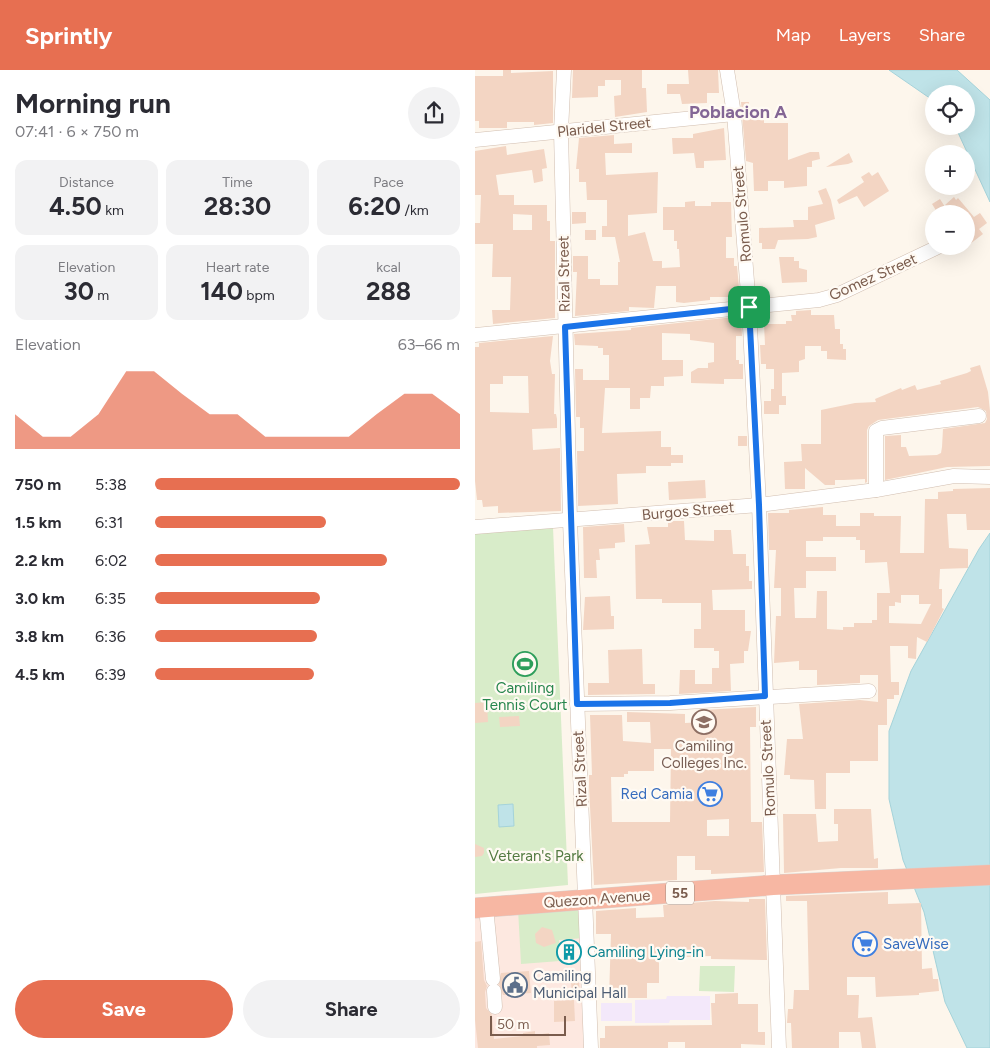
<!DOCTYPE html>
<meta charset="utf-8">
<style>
:root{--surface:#fff;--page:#f2f2f3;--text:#2b2b33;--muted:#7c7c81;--accent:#e76f51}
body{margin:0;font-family:Figtree,sans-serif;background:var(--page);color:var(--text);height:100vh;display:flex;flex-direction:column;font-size:19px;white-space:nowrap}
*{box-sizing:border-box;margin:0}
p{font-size:16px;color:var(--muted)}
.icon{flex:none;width:28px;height:28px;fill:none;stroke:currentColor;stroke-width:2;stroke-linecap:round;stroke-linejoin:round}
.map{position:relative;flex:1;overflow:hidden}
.drawer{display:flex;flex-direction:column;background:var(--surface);width:475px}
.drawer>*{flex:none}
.fabs{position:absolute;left:450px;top:15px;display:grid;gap:10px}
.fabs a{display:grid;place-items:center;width:50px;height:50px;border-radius:50%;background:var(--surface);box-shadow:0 5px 20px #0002;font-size:25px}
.scale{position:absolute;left:15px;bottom:12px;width:76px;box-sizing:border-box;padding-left:5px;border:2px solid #7a5c4d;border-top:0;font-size:14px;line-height:18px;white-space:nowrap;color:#7a5c4d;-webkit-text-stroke:4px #fffaf3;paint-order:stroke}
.pin{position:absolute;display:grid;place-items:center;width:42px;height:42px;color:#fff;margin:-21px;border-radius:10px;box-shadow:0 2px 8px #0006}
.round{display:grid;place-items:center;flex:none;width:52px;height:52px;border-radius:26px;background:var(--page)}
.headline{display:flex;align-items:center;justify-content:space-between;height:85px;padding:0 15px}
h1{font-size:28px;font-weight:700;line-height:38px}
.stats{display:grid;grid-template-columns:repeat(3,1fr);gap:8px;height:85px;padding:5px 15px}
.stats div{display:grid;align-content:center;border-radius:12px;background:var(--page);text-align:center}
.stats b{font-size:25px;font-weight:700}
.stats small{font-size:14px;font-weight:400}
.stats p{font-size:14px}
.chart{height:140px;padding:10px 15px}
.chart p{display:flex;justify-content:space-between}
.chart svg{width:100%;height:90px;margin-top:5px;fill:var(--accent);opacity:.7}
.action{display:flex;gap:10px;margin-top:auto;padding:10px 15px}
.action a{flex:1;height:58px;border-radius:30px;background:var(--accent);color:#fff;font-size:20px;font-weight:700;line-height:58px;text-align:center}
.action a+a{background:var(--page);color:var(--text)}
ul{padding:0 15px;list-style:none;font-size:16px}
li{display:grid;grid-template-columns:80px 60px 1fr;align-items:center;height:38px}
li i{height:12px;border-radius:6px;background:var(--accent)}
header{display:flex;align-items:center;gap:30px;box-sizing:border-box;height:70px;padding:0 25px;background:var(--accent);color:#fff}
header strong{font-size:24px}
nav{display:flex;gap:28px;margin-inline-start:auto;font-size:18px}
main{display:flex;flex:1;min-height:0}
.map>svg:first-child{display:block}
</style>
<header>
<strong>Sprintly</strong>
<nav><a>Map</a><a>Layers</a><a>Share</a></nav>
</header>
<main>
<section class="drawer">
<div class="headline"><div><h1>Morning run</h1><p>07:41 · 6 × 750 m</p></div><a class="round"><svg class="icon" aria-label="share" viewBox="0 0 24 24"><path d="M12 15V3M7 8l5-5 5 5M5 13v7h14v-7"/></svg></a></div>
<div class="stats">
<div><p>Distance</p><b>4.50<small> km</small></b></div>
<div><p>Time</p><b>28:30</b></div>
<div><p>Pace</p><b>6:20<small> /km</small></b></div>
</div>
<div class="stats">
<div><p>Elevation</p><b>30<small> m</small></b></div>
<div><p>Heart rate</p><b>140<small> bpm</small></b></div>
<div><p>kcal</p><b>288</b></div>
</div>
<div class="chart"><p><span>Elevation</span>63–66 m</p>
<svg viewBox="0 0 160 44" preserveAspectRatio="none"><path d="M0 44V27L10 38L20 38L30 27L40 6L50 6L60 17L70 27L80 27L90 38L100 38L110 38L120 38L130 27L140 17L150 17L160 27V44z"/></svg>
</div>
<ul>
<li><b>750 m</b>5:38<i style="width:100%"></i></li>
<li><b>1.5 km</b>6:31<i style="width:56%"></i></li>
<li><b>2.2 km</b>6:02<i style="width:76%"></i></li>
<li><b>3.0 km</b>6:35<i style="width:54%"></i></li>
<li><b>3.8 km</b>6:36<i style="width:53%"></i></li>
<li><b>4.5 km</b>6:39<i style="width:52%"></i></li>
</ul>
<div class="action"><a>Save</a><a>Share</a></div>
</section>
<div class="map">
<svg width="515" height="978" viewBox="0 0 515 978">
<rect width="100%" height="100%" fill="#fdf6ec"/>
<polygon fill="#fde8e0" points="107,838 113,978 0,978 0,847"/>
<g fill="#f3e8fa">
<polygon points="192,926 235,926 235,950 195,950 194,953 160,953 160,930 191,929"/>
<rect x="126" y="933" width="31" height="18"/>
</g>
<g fill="#d8ecc9">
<polygon points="78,457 93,815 0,824 0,463"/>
<polygon points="107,835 109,868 84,870 85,891 46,894 43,839"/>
<polygon points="225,896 260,896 259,922 224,921"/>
</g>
<g fill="#bfe3e8" stroke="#a5d3da">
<polygon points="414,0 482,0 515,30 515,132 480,56 491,56 491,24 459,24 459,31"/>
<polygon points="515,463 515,978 492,978 470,932 449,842 428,790 414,729 414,661 436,601 504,479"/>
<polygon points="38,734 39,756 24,757 23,735"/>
</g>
<g fill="#f3d5c3" fill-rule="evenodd">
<polygon points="28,0 36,0 36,3 78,1 78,53 59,55 59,52 32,52 32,58 4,58 4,51 0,51 0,6 28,6"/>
<polygon points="98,0 167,0 167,18 171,18 172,42 140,47 139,26 146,25 146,10 130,10 130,16 123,16 123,27 97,28"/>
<polygon points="213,0 243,0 244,23 232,23 232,33 207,34 205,24 192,24 192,14 214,14"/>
<polygon points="266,32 274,32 273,40 280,40 280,50 289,50 289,53 313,53 313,90 335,82 344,82 345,89 337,91 337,97 332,97 332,116 309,118 309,111 293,111 293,121 279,121 278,96 278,93 271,91"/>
<polygon points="249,58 251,90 229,91 229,98 221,98 219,83 198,84 197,68 218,68 218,64"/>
<polygon points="139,65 139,74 157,73 157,83 130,83 131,105 183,102 182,143 153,145 153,166 170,162 178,191 187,191 187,198 205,197 204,179 202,179 202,171 199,171 199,160 188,160 188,137 210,137 210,132 220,131 220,136 236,136 236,132 256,132 257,167 251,167 251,188 259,188 259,196 262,196 264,218 260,218 260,227 235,227 235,230 209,233 201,232 201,216 181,216 179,238 154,237 154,241 100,246 102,202 98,202 98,186 113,186 113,209 125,209 125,215 143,215 143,192 145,192 140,167 127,167 127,156 132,156 132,130 112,130 111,112 104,112 104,99 101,99 104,68"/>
<path d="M31,76L32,85L69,79L72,98L67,99L68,111L59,113L57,100L21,105L24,125H39V135H72V151H75V171H80V248L18,254L17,240H35L36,207H17L18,174H0V153H5L6,125H0V81ZM38,144L57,145V160H38Z"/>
<polygon points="374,83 378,92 373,94 351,97"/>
<polygon points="394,102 397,106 403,102 414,121 389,137 382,126 364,134 362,130 389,112 386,107"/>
<polygon points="351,118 356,130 360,149 340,155 342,167 333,169 303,170 300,179 287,179 287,173 284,173 284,158 319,157 318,150 333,150 333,137 348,134 343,121"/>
<polygon points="479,127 481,130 483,128 499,147 505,143 512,153 504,159 508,164 491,177 491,144 477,144 470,135"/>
<polygon points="465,129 470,137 462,142 457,134"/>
<polygon points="97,142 111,142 111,153 97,154"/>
<rect x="110" y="160" width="11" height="10"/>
<polygon points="304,187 319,187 319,191 324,191 324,198 332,200 332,212 307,213"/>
<polygon points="336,240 336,245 359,245 360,259 365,259 365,274 368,274 368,279 371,279 371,290 352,289 352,281 346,281 346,276 330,276 330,289 324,291 324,302 307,303 307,326 311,326 311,335 304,335 304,344 289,344 289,331 296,331 296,319 299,319 299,299 291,299 291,294 286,294 285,275 290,275 289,254 311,254 311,251 317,251 316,245 321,245 321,241"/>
<polygon points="259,247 266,249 267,266 261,266 261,290 264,290 264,294 268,294 268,309 249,309 249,314 216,313 216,302 223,298 233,298 233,293 239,292 239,273 215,270 215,264 187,263 187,290 208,290 208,306 189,307 189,316 176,316 175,328 165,328 165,339 155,339 155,318 130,318 127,363 186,361 186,377 196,377 196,385 208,385 208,393 196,393 196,396 171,396 171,403 142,404 143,434 103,436 102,381 109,381 109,358 105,358 105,347 101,347 100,299 108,299 108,310 134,310 134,285 128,285 128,278 123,278 123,276 100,275 99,264 156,260 156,258"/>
<path d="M78,266L75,291L77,304H80L79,344H81L82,349V358L57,359L58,380L85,378L86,441L23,443V436L8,437L7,430H2L0,411V277H4V273ZM28,306H53L54,343L15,342V314H28Z"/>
<polygon points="505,295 513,322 515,341 515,396 472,397 410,410 410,366 426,365 426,377 431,377 434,386 462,385 466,383 467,377 468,359 510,353 512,349 511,341 503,337 403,350 394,356 392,360 392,412 390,413 390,409 369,410 360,410 360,415 350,415 330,398 330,419 310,419 309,392 327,391 326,374 346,374 346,340 380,333 401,332 400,329 426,318 427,320 440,315 442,320 466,314 465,311 492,303 496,301 495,298"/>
<rect x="263" y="366" width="9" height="10"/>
<polygon points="230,410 231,428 194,430 193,412"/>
<path d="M515,418V460H492L491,444H472L474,478L493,479V498L465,499L464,519H467V538L469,539L452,572L442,567L441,589L433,588V576H415L416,612H424V625H419V629H412V655H403V691H375V703H351V739H340L339,710L315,709V705H309L312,669H328L324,634L385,630L403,632V605H385V613L342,615V600H324V591L299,593L301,546H306V518H299L301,480H294L293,443H314V440L348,437V445H361V456H385V443H399V446H426L425,483H449L450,429H463V422L478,421V419ZM348,467H381V470H385V480H390V493L412,492L415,523H402V550H397V553H379V557H368V560L352,559V521H342L341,548H320L319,518H331V501H361V487H331V471H348ZM426,525H444V534H456L446,554L414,553V536H420V532L426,533Z"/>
<polygon points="193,451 209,451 210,470 239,471 239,460 256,460 258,484 271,484 271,496 274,496 274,511 277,511 277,519 237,520 238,540 270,540 270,561 276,561 273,581 269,581 269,593 255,594 256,621 204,624 205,600 220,600 220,614 237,614 237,598 244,598 244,581 239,581 239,578 219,578 219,559 226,559 226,533 187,533 187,529 161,529 160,475 175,474 172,457 193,457"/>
<polygon points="149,454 150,472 140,473 140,478 124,479 125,490 121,490 122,508 109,508 108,457"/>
<polygon points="135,526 136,546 139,546 139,559 108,560 110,527"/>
<polygon points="167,579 168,614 180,614 180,624 113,625 113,613 134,613 133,580"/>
<polygon points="12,632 13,652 0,653 0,633"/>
<path d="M281,637V657H275L276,752H287L289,802L236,804V800H220V786H202V810L119,815L114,717V705H117L115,645H147L148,671L176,673L175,652H152V642L210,644V653L229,652L228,640ZM179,679H196L195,752H137L136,707H149V704H153V701H179ZM254,749V766H232V750Z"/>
<polygon points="44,646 45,656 25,657 24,647"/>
<polygon points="359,739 396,739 399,789 403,788 403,798 366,798 309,803 308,744 341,744 343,772 363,771 363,754 359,754"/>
<polygon points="0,774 9,778 9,783 7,786 0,787"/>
<polygon points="413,822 413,834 446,833 447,899 457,898 458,909 463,909 464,921 444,923 444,925 401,927 400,907 372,907 372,925 384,925 383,948 397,947 401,978 387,978 385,962 364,962 364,978 317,978 316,953 312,953 313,939 318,939 319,920 334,920 332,831 311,831 311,826"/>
<polygon points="274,829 290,829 292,890 236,889 236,886 184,888 184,913 172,913 172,928 134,928 136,864 121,864 121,841 161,838 161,848 189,847 188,835 240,831 274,832"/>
<polygon points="67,857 77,860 81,873 69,877 61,873 60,864"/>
<polygon points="6,871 9,910 12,916 10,922 11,938 17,945 19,969 48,966 48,963 60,961 60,965 74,963 75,975 62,976 62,978 3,978 0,950 0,872"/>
<polygon points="102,871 103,891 86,892 85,873"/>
<polygon points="54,901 56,923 28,925 24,914 26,903"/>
<polygon points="96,911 104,911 105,928 97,928"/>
<polygon points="263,923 263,934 283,934 283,962 290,962 290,975 266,974 266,978 210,978 210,972 193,972 193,978 125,978 125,968 130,968 130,956 237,955 236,933 240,933 240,924"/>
<polygon points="99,930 100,951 79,952 79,931"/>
</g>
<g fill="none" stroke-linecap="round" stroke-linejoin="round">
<defs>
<g id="minor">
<polyline points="89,0 86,61 95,451 116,978"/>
<polyline points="252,0 259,44 274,237 284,435 304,978"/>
<polyline points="0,70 259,44"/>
<polyline points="0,265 344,230 362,225 465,176"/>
<polyline points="401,420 401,361 407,358 504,346"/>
<polyline points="0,457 284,435 401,420 479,406 515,407"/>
<polyline points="102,634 195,633 394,621"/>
<polyline points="11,837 18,909"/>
<polyline points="19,921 20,937"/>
</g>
<polyline id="highway" points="0,838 298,815 515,805"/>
</defs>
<use href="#minor" stroke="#d1beb0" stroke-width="15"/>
<use href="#highway" stroke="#dad1cd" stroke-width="21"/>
<use href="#minor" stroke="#fff" stroke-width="14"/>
<use href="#highway" stroke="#f7b7a3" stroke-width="20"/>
</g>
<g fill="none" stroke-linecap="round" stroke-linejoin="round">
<defs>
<polygon id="route" points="274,237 284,435 290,626 195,633 102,634 90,257"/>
</defs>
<use href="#route" stroke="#fff" stroke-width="10"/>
<use href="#route" stroke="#1a73e8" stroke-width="6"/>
</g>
<defs>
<symbol id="stadium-ring" viewBox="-11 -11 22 22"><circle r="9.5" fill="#fffaf3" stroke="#2e9e5b" stroke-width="1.5"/><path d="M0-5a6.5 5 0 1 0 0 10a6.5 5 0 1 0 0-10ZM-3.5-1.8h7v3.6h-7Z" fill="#2e9e5b"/></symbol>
<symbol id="school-ring" viewBox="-11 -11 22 22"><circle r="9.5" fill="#fffaf3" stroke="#8d6e63" stroke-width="1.5"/><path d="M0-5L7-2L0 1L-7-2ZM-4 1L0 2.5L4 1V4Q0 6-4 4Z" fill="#8d6e63"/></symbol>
<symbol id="supermarket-ring" viewBox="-11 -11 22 22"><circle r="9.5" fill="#fffaf3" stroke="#3f7fe0" stroke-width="1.5"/><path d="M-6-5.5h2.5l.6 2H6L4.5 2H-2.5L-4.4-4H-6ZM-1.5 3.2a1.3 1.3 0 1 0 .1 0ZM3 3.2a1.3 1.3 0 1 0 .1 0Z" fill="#3f7fe0"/></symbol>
<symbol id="building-ring" viewBox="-11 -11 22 22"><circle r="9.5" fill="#fffaf3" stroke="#0f9aa8" stroke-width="1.5"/><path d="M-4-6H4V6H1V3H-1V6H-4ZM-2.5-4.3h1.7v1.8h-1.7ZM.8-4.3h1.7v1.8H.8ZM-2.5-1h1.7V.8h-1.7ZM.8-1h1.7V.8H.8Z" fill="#0f9aa8"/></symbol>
<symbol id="civic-ring" viewBox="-11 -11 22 22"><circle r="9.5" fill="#fffaf3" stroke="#5c6f8a" stroke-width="1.5"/><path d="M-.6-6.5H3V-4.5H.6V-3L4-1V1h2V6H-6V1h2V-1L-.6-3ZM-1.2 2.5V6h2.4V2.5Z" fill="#5c6f8a"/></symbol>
</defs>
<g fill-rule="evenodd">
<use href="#stadium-ring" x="36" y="580" width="28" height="28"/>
<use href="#school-ring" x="215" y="638" width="28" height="28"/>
<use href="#supermarket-ring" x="221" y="710" width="28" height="28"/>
<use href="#supermarket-ring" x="376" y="860" width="28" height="28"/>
<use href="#building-ring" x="80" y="868" width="28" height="28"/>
<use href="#civic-ring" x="26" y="901" width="28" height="28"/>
</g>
<g text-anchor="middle" stroke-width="4.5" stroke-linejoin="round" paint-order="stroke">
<rect fill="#fffaf3" stroke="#a28b7f" stroke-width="1" x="191" y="811.5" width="28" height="23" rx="4"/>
<g font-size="14" font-weight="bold" fill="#7a5c4d">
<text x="205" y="828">55</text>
</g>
<g font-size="15" fill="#7a5c4d" stroke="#fffaf3">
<text transform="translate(129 57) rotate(-6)" y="5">Plaridel Street</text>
<text transform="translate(267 144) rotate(-95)" y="5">Romulo Street</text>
<text transform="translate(89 204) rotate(-91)" y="5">Rizal Street</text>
<text transform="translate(398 207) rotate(-24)" y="5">Gomez Street</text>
<text transform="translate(213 441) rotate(-5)" y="5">Burgos Street</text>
<text transform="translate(293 698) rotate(-93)" y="5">Romulo Street</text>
<text transform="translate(105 699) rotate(-93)" y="5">Rizal Street</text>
<text transform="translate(122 829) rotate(-4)" y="5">Quezon Avenue</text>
</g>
<g font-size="15" fill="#27864d" stroke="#fffaf3">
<text x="50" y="623">Camiling<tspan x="50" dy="17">Tennis Court</tspan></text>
</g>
<g font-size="15" fill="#785e54" stroke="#fffaf3">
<text x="229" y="681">Camiling<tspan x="229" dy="17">Colleges Inc.</tspan></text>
</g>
<g font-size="15" fill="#366cbe" stroke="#fffaf3" text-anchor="end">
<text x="218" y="729">Red Camia</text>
<text x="408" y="879" text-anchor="start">SaveWise</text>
</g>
<g font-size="15" fill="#537a41" stroke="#fffaf3">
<text x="61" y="791">Veteran's Park</text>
</g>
<g font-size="15" fill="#0d838f" stroke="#fffaf3" text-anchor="start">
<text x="112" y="887">Camiling Lying-in</text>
</g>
<g font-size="15" fill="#4e5e75" stroke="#fffaf3" text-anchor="start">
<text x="58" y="911">Camiling<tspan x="58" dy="17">Municipal Hall</tspan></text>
</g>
<g font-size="18" font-weight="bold" fill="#846695" stroke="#fffaf3">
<text x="263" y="48">Poblacion A</text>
</g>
</g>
</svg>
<div class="fabs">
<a><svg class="icon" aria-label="locate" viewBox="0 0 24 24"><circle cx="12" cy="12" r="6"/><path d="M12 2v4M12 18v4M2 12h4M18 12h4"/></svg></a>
<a>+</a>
<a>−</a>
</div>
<div class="scale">50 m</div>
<div class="pin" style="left:274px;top:237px;background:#1e9e55"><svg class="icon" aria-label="arrive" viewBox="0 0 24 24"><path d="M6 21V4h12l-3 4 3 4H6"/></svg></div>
</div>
</main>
